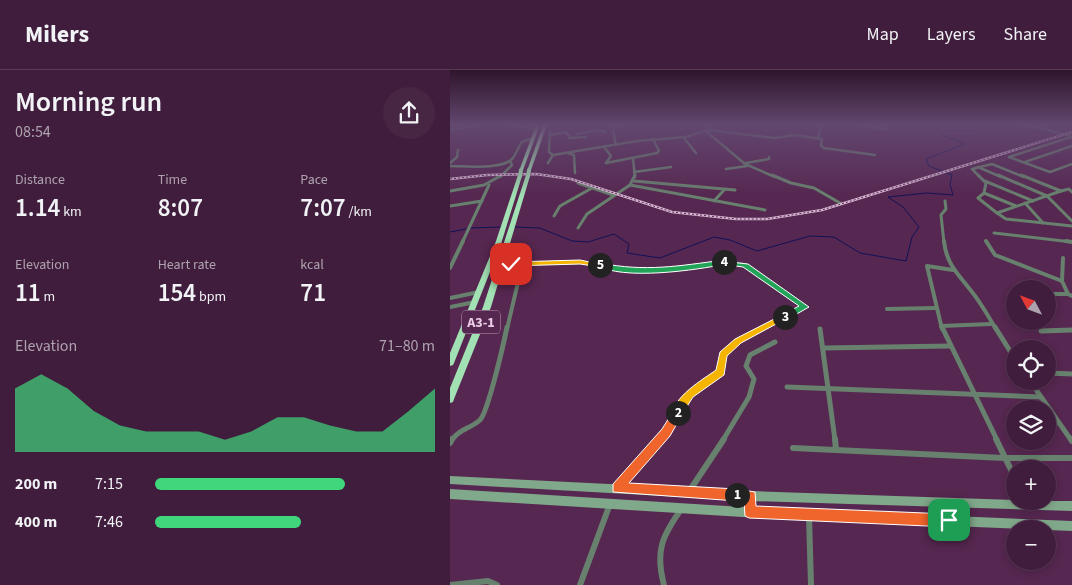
<!DOCTYPE html>
<meta charset="utf-8">
<style>
:root{--surface:#401d3c;--page:#472643;--text:#f1f3f6;--muted:#aea2af;--line:#593b56;--accent:#40d77c}
body{margin:0;font-family:"Source Sans 3",sans-serif;background:var(--page);color:var(--text);height:100vh;display:flex;flex-direction:column;font-size:19px;white-space:nowrap}
*{box-sizing:border-box;margin:0}
p{font-size:16px;color:var(--muted)}
.icon{flex:none;width:28px;height:28px;fill:none;stroke:currentColor;stroke-width:2;stroke-linecap:round;stroke-linejoin:round}
.map{position:relative;flex:1;overflow:hidden}
.side{display:flex;flex-direction:column;background:var(--surface);width:450px}
.side>*{flex:none}
.needle{width:32px;rotate:311deg}
.controls{position:absolute;left:556px;top:210px;display:grid;gap:10px}
.controls a{display:grid;place-items:center;width:50px;height:50px;border-radius:50%;background:var(--surface);box-shadow:0 2px 8px #0003,0 0 0 1px var(--line);font-size:25px}
.pin{position:absolute;display:grid;place-items:center;width:42px;height:42px;color:#fff;margin:-21px;border-radius:10px;box-shadow:0 2px 8px #0006}
.km{position:absolute;width:25px;height:25px;margin:-12px;border-radius:50%;background:#222;color:#fff;font-size:14px;line-height:25px;text-align:center}
.round{display:grid;place-items:center;flex:none;width:52px;height:52px;border-radius:26px;background:var(--page)}
.headline{display:flex;align-items:center;justify-content:space-between;height:85px;padding:0 15px}
h1{font-size:28px;font-weight:600;line-height:38px}
.metrics{display:grid;grid-template-columns:repeat(3,1fr);gap:8px;height:85px;padding:5px 15px}
.metrics div{display:grid;align-content:center}
.metrics b{font-size:25px;font-weight:600}
.metrics small{font-size:14px;font-weight:400}
.metrics p{font-size:14px}
.chart{height:140px;padding:10px 15px}
.chart p{display:flex;justify-content:space-between}
.chart svg{width:100%;height:90px;margin-top:5px;fill:var(--accent);opacity:.7}
ul{padding:0 15px;list-style:none;font-size:16px}
li{display:grid;grid-template-columns:80px 60px 1fr;align-items:center;height:38px}
li i{height:12px;border-radius:6px;background:var(--accent)}
header{display:flex;align-items:center;gap:30px;box-sizing:border-box;height:70px;padding:0 25px;background:var(--surface);border-bottom:1px solid var(--line)}
header strong{font-size:24px}
nav{display:flex;gap:28px;margin-inline-start:auto;font-size:18px}
main{display:flex;flex:1;min-height:0}
.map>svg:first-child{display:block}
</style>
<header>
<strong>Milers</strong>
<nav><a>Map</a><a>Layers</a><a>Share</a></nav>
</header>
<main>
<section class="side">
<div class="headline"><div><h1>Morning run</h1><p>08:54</p></div><a class="round"><svg class="icon" aria-label="share" viewBox="0 0 24 24"><path d="M12 15V3M7 8l5-5 5 5M5 13v7h14v-7"/></svg></a></div>
<div class="metrics">
<div><p>Distance</p><b>1.14<small> km</small></b></div>
<div><p>Time</p><b>8:07</b></div>
<div><p>Pace</p><b>7:07<small> /km</small></b></div>
</div>
<div class="metrics">
<div><p>Elevation</p><b>11<small> m</small></b></div>
<div><p>Heart rate</p><b>154<small> bpm</small></b></div>
<div><p>kcal</p><b>71</b></div>
</div>
<div class="chart"><p><span>Elevation</span>71–80 m</p>
<svg viewBox="0 0 160 44" preserveAspectRatio="none"><path d="M0 44V13L10 6L20 13L30 24L40 31L50 34L60 34L70 34L80 38L90 34L100 27L110 27L120 31L130 34L140 34L150 24L160 13V44z"/></svg>
</div>
<ul>
<li><b>200 m</b>7:15<i style="width:68%"></i></li>
<li><b>400 m</b>7:46<i style="width:52%"></i></li>
</ul>
</section>
<div class="map">
<svg width="622" height="515" viewBox="0 0 622 515">
<rect width="100%" height="100%" fill="#562750"/>
<g fill="none" stroke-linecap="round" stroke-linejoin="round">
<g stroke="#111159" stroke-width="1">
<polyline points="65,157 90,158 122,171 138,172 164,164 179,174 177,183 210,188 264,167 280,170 307,181 360,166 384,167 410,183 456,191 462,167 469,157 453,137 438,127 477,123 503,125 500,114 502,105 479,96 476,89 515,74 492,65 497,60 523,61 537,55"/>
<polyline points="20,158 51,157"/>
<polyline points="0,162 16,159"/>
</g>
<g stroke="#68816e" stroke-width="2.5">
<polyline points="66,55 86,60"/>
<polyline points="415,55 438,60"/>
<polyline points="577,55 621,66"/>
<polyline points="0,60 30,55"/>
<polyline points="100,60 99,82 103,85 187,71 236,67 260,59 260,55"/>
<polyline points="258,60 324,68 344,65 372,69 371,76 374,78 425,85"/>
<polyline points="257,62 295,94 325,107"/>
<polyline points="127,64 148,60 155,62"/>
<polyline points="101,65 116,62 120,68 136,67"/>
<polyline points="233,67 246,83"/>
<polyline points="368,67 372,55"/>
<polyline points="621,67 559,87 600,102 622,94"/>
<polyline points="166,75 163,61 167,55"/>
<polyline points="154,77 161,86 156,93"/>
<polyline points="118,83 124,85 125,103"/>
<polyline points="183,89 185,107"/>
<polyline points="575,92 622,76"/>
<polyline points="0,93 7,87 8,80"/>
<polyline points="98,93 103,85"/>
<polyline points="156,93 207,83 209,81 203,69"/>
<polyline points="296,93 319,89 319,87"/>
<path d="M0,96C15,96 51,100 62,89C66,85 68,77 72,72L83,68"/>
<polyline points="528,97 551,107"/>
<polyline points="276,99 297,96"/>
<polyline points="184,102 221,97"/>
<polyline points="50,107 62,95 60,91"/>
<polyline points="530,107 522,99 542,94 574,107"/>
</g>
<g stroke="#68816e" stroke-width="3">
<polyline points="185,105 180,115 315,140"/>
<polyline points="322,105 341,113 364,118 390,133"/>
<polyline points="528,105 536,113 534,123 528,128 547,143 611,121"/>
<polyline points="548,105 597,126 622,151"/>
<polyline points="571,105 611,121"/>
<polyline points="184,111 285,120"/>
<polyline points="535,111 583,131"/>
<polyline points="128,113 163,125"/>
<polyline points="0,121 34,115 52,105"/>
<polyline points="611,121 619,119 622,122"/>
<polyline points="534,123 566,136"/>
<polyline points="264,131 275,119"/>
<polyline points="575,133 593,153"/>
<polyline points="0,136 32,131"/>
<polyline points="547,143 556,149 622,156"/>
<polyline points="104,146 110,136 142,118"/>
<polyline points="128,158 137,144 180,115"/>
<polyline points="544,163 622,172"/>
<polyline points="536,171 537,173"/>
<polyline points="12,173 39,115"/>
<polyline points="494,173 491,145 496,139 495,131"/>
</g>
<g stroke="#68816e" stroke-width="4">
<path d="M494,171C496,194 509,205 522,222C531,233 538,246 546,259"/>
<polyline points="536,171 545,185 612,211 618,224 622,226"/>
<polyline points="616,171 622,172"/>
<polyline points="51,194 130,192 179,201 201,201 274,192 295,195 355,237 313,259"/>
<polyline points="0,198 13,171"/>
<polyline points="612,211 613,188"/>
<polyline points="598,224 618,224"/>
<polyline points="0,228 29,222"/>
<polyline points="0,237 25,232"/>
<polyline points="437,239 485,238"/>
<polyline points="491,256 541,254"/>
<polyline points="57,259 69,208 69,200 61,194"/>
<polyline points="492,259 477,196 503,200"/>
</g>
<g stroke="#68816e" stroke-width="5">
<polyline points="492,257 547,370"/>
<polyline points="545,257 565,289"/>
<polyline points="370,259 385,370"/>
<polyline points="591,261 622,260"/>
<polyline points="374,278 500,276"/>
<polyline points="598,303 622,304"/>
<polyline points="580,311 621,370"/>
<polyline points="337,317 591,327"/>
<path d="M2,370C9,359 20,359 30,350C38,342 54,272 57,257"/>
<polyline points="209,370 239,324 271,302 273,284 288,271 315,257"/>
<polyline points="273,370 299,327 304,309 296,296 300,285 325,272"/>
</g>
<g stroke="#68816e" stroke-width="6">
<polyline points="385,369 386,380"/>
<polyline points="546,369 565,408"/>
<polyline points="621,369 622,371"/>
<polyline points="0,373 2,369"/>
<polyline points="343,378 554,388 622,388"/>
<polyline points="167,418 210,369"/>
<polyline points="238,423 274,369"/>
<polyline points="299,442 301,426"/>
<polyline points="359,446 361,515"/>
<polyline points="0,515 38,511 47,515"/>
<polyline points="130,515 160,434"/>
<path d="M214,515C205,481 212,466 232,438"/>
</g>
<g fill="#80a88a" fill-rule="evenodd">
<polygon points="0,406 301,421 565,430 565,431 622,431 622,441 301,431 0,414"/>
<polygon points="0,419 309,438 622,451 622,461 598,460 598,459 573,459 309,448 0,429"/>
</g>
<g fill="#a2e1b3" fill-rule="evenodd">
<polygon points="86,55 90,55 73,100 69,101"/>
<polygon points="93,55 97,55 81,100 77,101"/>
<polygon points="68,105 72,106 51,174 4,293 3,295 0,296 0,283 45,174"/>
<polygon points="76,105 80,106 41,237 4,329 3,332 0,333 0,318 33,237"/>
</g>
<defs>
<polyline id="rail" points="0,109 37,105 86,104 121,109 222,142 286,149 317,149 372,140 622,62"/>
</defs>
<use href="#rail" stroke="#d8b8d3" stroke-width="2.5"/>
<use href="#rail" stroke="#562750" stroke-width="1" stroke-dasharray="2" stroke-linecap="butt"/>
<g stroke="#a2e1b3" stroke-width="4">
<polyline points="70,106 71,100"/>
<polyline points="78,106 79,100"/>
</g>
</g>
<linearGradient id="sky" x2="0" y2="1"><stop stop-color="#2f152c"/><stop offset="0.43" stop-color="#62476f"/><stop offset="1" stop-color="#62476f" stop-opacity="0"/></linearGradient>
<rect width="622" height="127" fill="url(#sky)"/>
<polygon fill="#f0652b" stroke="#fff" points="287,419 305,422 306,436 499,444 503,446 505,450 503,455 499,457 299,448 295,446 294,432 283,430 281,425"/>
<polygon fill="#f0652b" stroke="#fff" points="228,338 233,343 220,366 179,413 287,419 293,425 291,430 287,431 163,422 163,414 212,359 224,340"/>
<path fill="#f5b400" stroke="#fff" d="M332,245L339,247L291,273L277,286L274,305L243,327L231,346H224C219,329 255,308 266,300L270,282L285,269Z"/>
<polygon fill="#22a559" stroke="#fff" points="271,191 298,194 359,237 338,249 332,249 332,245 349,236 293,197 271,194"/>
<path fill="#22a559" stroke="#fff" d="M274,190L276,194C247,200 172,211 147,195L150,193C196,202 228,196 274,190Z"/>
<polygon fill="#f5b400" stroke="#fff" points="130,190 154,195 150,197 130,194 61,196 58,194 61,192"/>
<g text-anchor="middle" stroke-width="4.5" stroke-linejoin="round" paint-order="stroke">
<rect fill="#562750" stroke="#be9cb9" stroke-width="1" x="12" y="240.5" width="38" height="23" rx="4"/>
<g font-size="14" font-weight="bold" fill="#ebcee6">
<text x="31" y="257">A3-1</text>
</g>
</g>
</svg>
<div class="controls">
<a><svg class="needle" viewBox="-14 -14 28 28"><path d="M0-13l5 13h-10z" fill="#e53935"/><path d="M0 13l5-13h-10z" fill="#aea2af"/></svg></a>
<a><svg class="icon" aria-label="locate" viewBox="0 0 24 24"><circle cx="12" cy="12" r="6"/><path d="M12 2v4M12 18v4M2 12h4M18 12h4"/></svg></a>
<a><svg class="icon" aria-label="layers" viewBox="0 0 24 24"><path d="M12 4l9 5-9 5-9-5zM3 14l9 5 9-5"/></svg></a>
<a>+</a>
<a>−</a>
</div>
<div class="pin" style="left:499px;top:450px;background:#1e9e55"><svg class="icon" aria-label="arrive" viewBox="0 0 24 24"><path d="M6 21V4h12l-3 4 3 4H6"/></svg></div>
<div class="pin" style="left:61px;top:194px;background:#d93025"><svg class="icon" aria-label="check" viewBox="0 0 24 24"><path d="M5 12l5 5 9-10"/></svg></div>
<b class="km" style="left:287px;top:425px">1</b>
<b class="km" style="left:228px;top:343px">2</b>
<b class="km" style="left:335px;top:247px">3</b>
<b class="km" style="left:274px;top:192px">4</b>
<b class="km" style="left:150px;top:195px">5</b>
</div>
</main>
